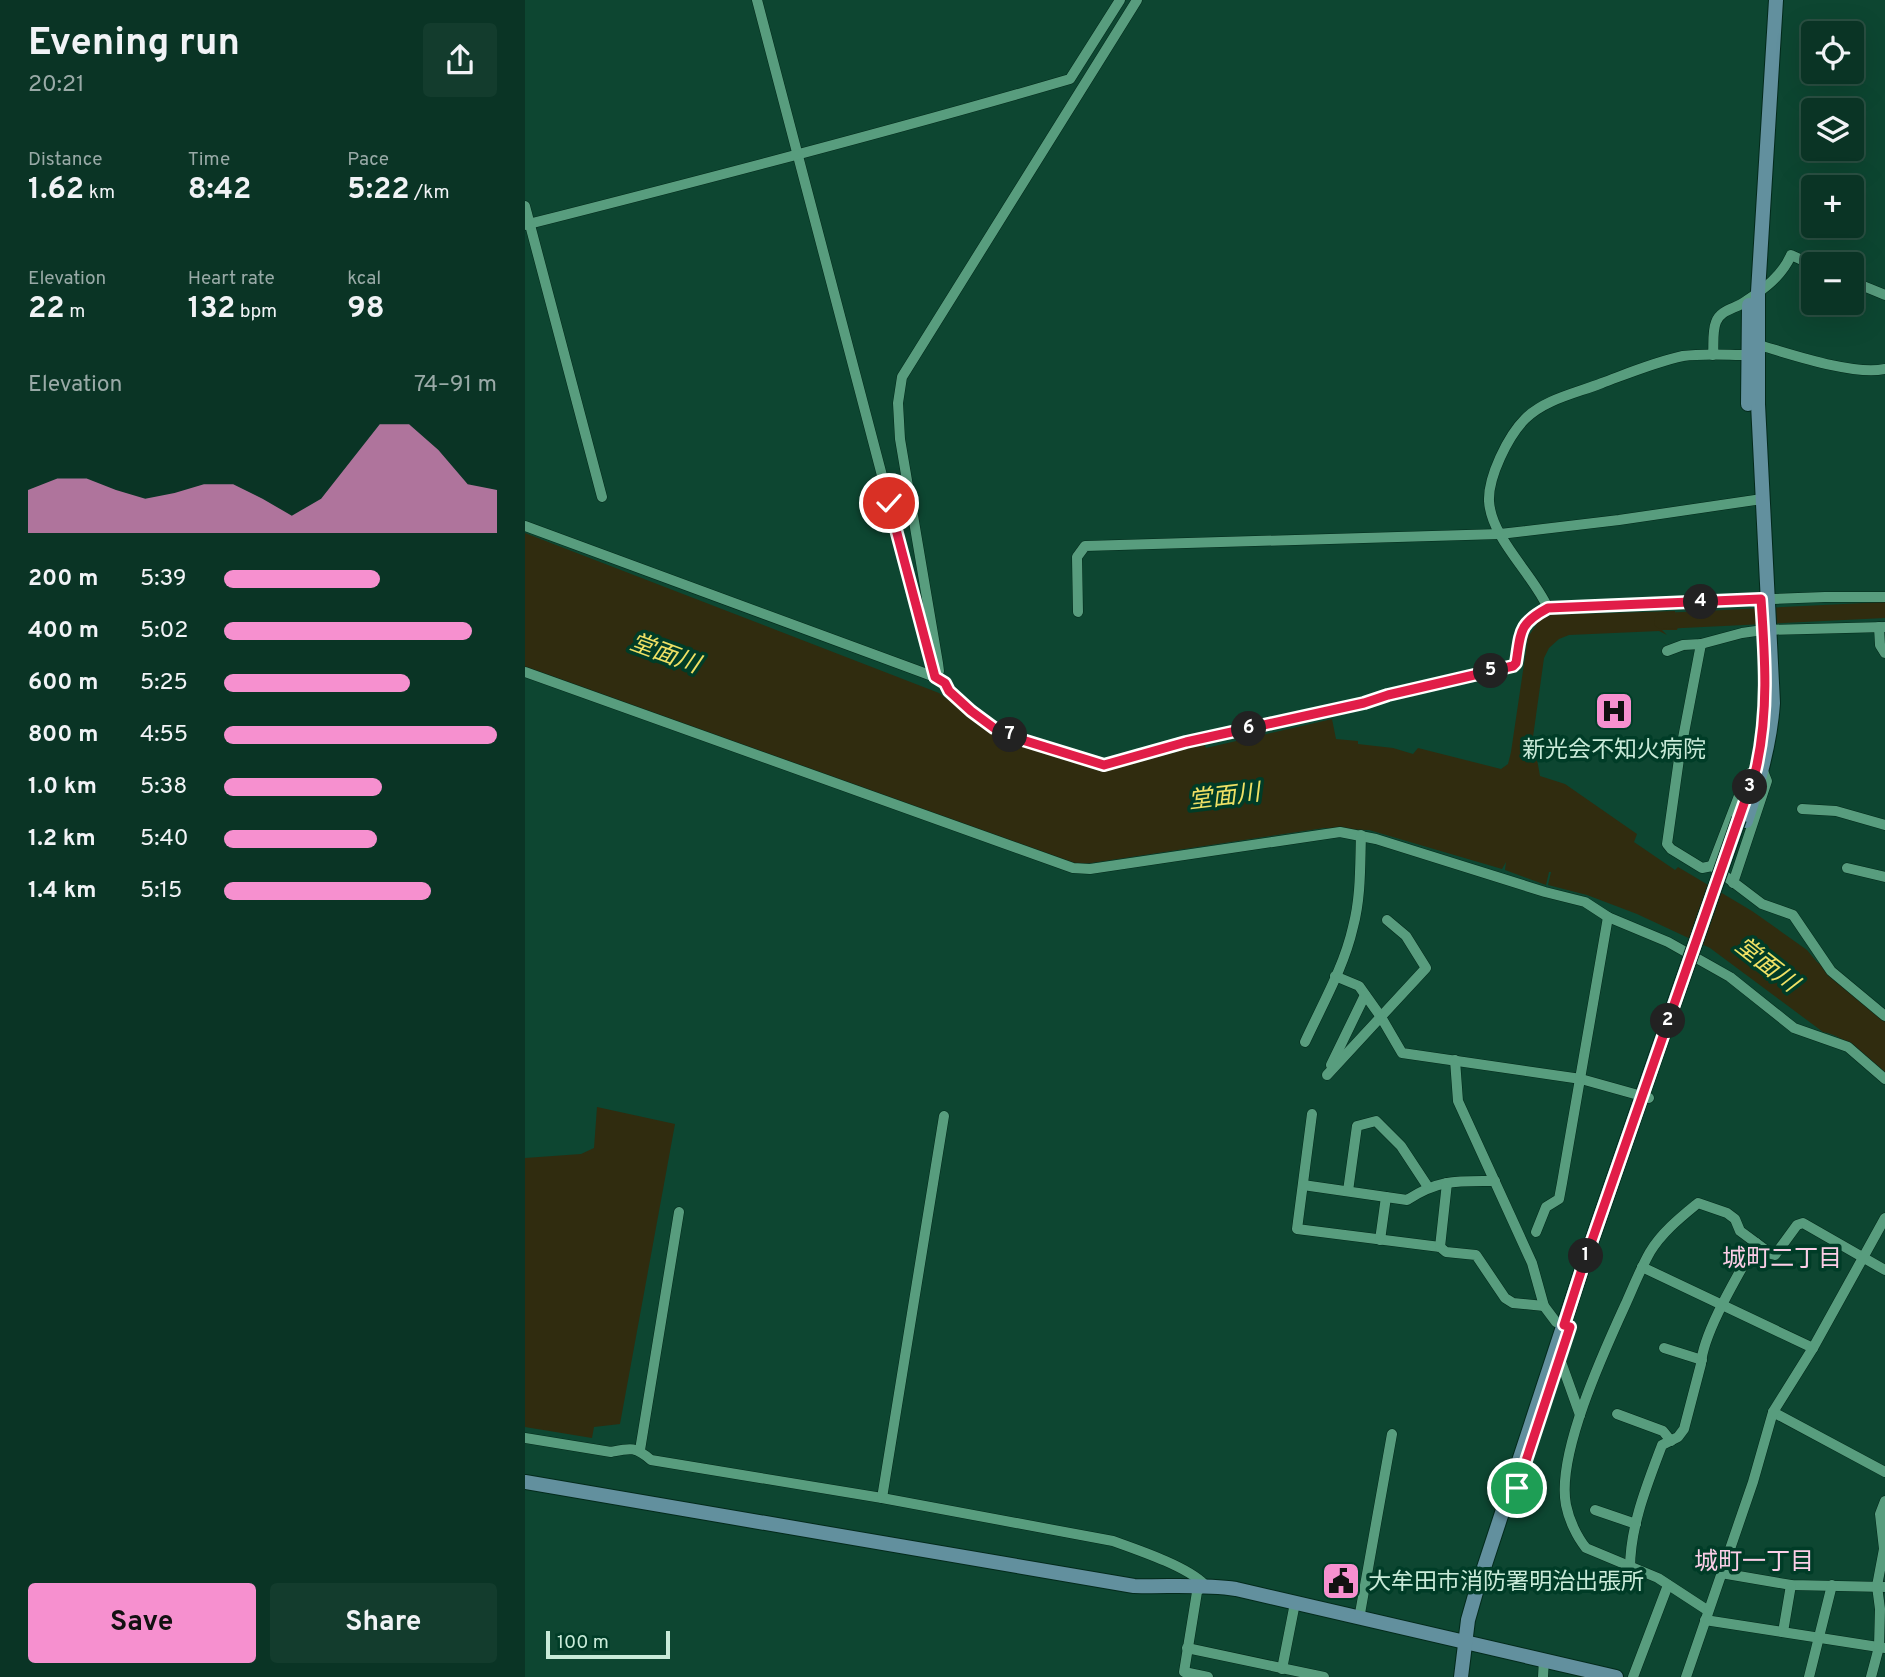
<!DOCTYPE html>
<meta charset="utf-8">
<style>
:root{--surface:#0a3425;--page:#133c2d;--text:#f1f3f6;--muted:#99aaa7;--line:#2a4f42;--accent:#f690cf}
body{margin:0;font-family:Overpass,"Noto Sans JP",sans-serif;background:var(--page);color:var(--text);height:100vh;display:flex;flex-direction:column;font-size:26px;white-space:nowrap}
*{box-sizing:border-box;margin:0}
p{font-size:23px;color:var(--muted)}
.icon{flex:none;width:38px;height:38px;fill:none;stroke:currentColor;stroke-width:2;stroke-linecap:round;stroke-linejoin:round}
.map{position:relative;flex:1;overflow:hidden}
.side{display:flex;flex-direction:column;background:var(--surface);width:525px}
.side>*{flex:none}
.buttons{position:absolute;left:1276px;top:21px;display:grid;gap:14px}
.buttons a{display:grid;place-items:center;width:63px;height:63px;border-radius:7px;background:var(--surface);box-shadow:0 7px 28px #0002,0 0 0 2px var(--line);font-size:35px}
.scale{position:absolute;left:21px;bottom:18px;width:124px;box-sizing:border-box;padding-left:7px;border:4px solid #c9ebd9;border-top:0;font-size:19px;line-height:24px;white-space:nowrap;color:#c9ebd9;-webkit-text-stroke:5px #003c27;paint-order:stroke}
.pin{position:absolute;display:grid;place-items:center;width:60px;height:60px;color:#fff;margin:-30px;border:4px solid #fff;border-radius:50%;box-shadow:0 2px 7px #0007}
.km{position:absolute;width:35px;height:35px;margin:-18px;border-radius:50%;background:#222;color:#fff;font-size:19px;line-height:35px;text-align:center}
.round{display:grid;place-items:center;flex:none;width:74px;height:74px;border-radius:7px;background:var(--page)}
.headline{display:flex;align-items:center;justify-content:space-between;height:119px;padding:0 28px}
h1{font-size:38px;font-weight:700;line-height:52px}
.figures{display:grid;grid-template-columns:repeat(3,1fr);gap:10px;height:119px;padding:7px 28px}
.figures div{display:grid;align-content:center}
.figures b{font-size:30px;font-weight:700}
.figures small{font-size:19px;font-weight:400}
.figures p{font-size:19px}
.chart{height:196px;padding:14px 28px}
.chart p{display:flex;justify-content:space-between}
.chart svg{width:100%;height:126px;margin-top:7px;fill:var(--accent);opacity:.7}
.button{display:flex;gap:14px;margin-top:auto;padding:14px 28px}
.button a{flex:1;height:80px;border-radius:7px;background:var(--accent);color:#111;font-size:28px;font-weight:700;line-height:80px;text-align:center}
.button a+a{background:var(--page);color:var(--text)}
ul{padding:0 28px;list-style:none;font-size:23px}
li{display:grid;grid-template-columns:112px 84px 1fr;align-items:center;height:52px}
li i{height:18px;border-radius:9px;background:var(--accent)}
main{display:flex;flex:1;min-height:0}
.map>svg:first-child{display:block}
</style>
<main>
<section class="side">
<div class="headline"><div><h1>Evening run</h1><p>20:21</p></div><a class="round"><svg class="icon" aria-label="share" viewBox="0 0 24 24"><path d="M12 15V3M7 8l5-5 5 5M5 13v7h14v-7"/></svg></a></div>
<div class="figures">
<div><p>Distance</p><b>1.62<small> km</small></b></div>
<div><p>Time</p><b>8:42</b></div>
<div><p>Pace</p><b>5:22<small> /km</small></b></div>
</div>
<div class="figures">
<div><p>Elevation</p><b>22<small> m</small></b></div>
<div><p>Heart rate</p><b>132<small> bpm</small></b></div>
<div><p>kcal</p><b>98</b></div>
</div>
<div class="chart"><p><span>Elevation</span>74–91 m</p>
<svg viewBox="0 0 160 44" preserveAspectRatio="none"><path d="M0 44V29L10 25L20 25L30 29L40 32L50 30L60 27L70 27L80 32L90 38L100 32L110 19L120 6L130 6L140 15L150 27L160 29V44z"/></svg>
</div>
<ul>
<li><b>200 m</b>5:39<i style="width:57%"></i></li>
<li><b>400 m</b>5:02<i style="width:91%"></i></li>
<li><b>600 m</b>5:25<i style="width:68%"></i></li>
<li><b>800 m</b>4:55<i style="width:100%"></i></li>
<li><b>1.0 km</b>5:38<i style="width:58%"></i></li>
<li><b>1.2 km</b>5:40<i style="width:56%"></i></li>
<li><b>1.4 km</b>5:15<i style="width:76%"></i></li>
</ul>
<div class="button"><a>Save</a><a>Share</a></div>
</section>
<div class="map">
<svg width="1360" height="1677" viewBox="0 0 1360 1677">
<rect width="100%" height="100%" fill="#0d4631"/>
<g fill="#302c0f">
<path d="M0,533L414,693L472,737L575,771L652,752L653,748L678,742L681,748L807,719L811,739L833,741V744L868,748L888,754L893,748L976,769L983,764L986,752L1003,637L1014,621L1026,615L1150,611V616H1156V626H1153L1152,630H1137L1142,635L1134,631L1044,635L1034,639L1024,648L1019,658L1008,737L1015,776L1040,784L1112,834L1109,842L1150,870L1153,867L1227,911L1282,950L1292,962L1360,1019V1075C1341,1058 1323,1037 1298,1032L1185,948L1112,914L1062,895L1023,885L1026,872H1024L1021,885L980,870L981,862L977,869L844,830C830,830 815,828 799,828L553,865L0,667Z"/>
<polygon points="72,1107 150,1124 95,1424 69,1427 67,1438 0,1427 0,1158 56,1154 69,1148"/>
</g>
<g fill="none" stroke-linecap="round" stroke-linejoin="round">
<polyline stroke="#302c0f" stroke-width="16" points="1137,621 1360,610"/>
<defs>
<g id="street">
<polyline points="232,0 410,677"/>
<polyline points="0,206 77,497"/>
<path d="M0,225C182,179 364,132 545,79L595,0"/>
<polyline points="1326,281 1360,295"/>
<path d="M1188,355C1189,345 1187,332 1191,322C1196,309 1211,309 1221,301C1239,289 1257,276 1266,255L1288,265"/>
<path d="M0,526L410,677L420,683L424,691L446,711L469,728L491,738L579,765L661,742L840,703L863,695L988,666L991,663C996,632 993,623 1023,608L1300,597H1360"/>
<path d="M1023,608C1008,574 966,538 964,501C963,477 983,436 1000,419C1020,399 1052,393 1077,383C1104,373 1130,362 1158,356C1179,353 1202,355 1223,355L1234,345C1265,354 1329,376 1360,369"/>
<polyline points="553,612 552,557 560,546 975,534 1094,520 1237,499"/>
<polyline points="1354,627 1355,645 1360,653"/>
<polyline points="1176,644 1154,759 1142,844 1146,849 1177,868 1187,866 1237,904 1268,915 1306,971 1360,1016"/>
<polyline points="1142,651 1158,645 1176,644 1217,633 1238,630 1360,627"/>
<polyline points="0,672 548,868 565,869 815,832 851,839 1020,892 1060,902 1083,917 1143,942 1205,977 1269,1028 1323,1047 1360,1079"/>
<polyline points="410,677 414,671 413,663 375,439 373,403 377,377 612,0"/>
<polyline points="1277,809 1311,811 1360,825"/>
<polyline points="1187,866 1222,775 1231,769"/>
<polyline points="1322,868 1360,877"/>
<polyline points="1208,883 1242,781 1238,771"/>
<polyline points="810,976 834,986 856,1017 877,1053 1056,1079 1124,1098"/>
<path d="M780,1042C797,1005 819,967 828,927C836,897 835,866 836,835"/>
<polyline points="930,1060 933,1101 1007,1263 1019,1306 1031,1322 1045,1327"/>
<polyline points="806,1065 840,995"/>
<polyline points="802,1075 901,968 881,936 862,920"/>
<polyline points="787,1114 772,1229 915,1247 921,1252 951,1255 980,1298 988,1303 1019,1306"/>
<path d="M778,1185L882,1200C915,1179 932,1181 970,1181"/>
<polyline points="823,1191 832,1126 851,1121 876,1146 903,1187"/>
<polyline points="1011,1232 1021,1207 1034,1199 1037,1183 1083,917"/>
<polyline points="855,1240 861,1197"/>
<polyline points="915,1247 922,1183"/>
<polyline points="1117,1267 1288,1348"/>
<polyline points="1139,1348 1177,1360"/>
<polyline points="1028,1357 1035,1359 1055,1415"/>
<polyline points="1248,1412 1360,1472"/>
<polyline points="1092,1414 1138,1431 1146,1441"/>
<path d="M0,1438L86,1452C105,1448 110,1446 126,1460L357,1498L588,1541C613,1550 661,1566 679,1584L672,1592L659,1672L683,1677"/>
<polyline points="115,1450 154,1212"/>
<polyline points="357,1498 419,1116"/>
<polyline points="1070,1510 1111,1524"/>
<path d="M1105,1569C1105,1526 1122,1485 1137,1445L1153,1437L1159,1429L1176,1364C1178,1332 1215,1272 1231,1243"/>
<polyline points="1196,1573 1266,1585 1360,1587"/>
<path d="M1182,1610L1133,1578L1061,1548C1052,1537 1044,1520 1041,1505C1031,1454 1080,1349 1102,1301C1109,1285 1116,1268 1125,1252C1137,1232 1156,1217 1173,1203L1202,1213L1210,1219L1215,1231L1246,1254L1250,1255L1272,1225L1278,1223L1360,1270"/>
<polyline points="834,1619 867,1434"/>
<polyline points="1180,1620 1360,1648"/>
<polyline points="1258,1632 1266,1585"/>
<polyline points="662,1648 799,1677"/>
<polyline points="757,1669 770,1603"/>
<polyline points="1018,1677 1019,1659"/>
<polyline points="1108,1677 1143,1585"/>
<polyline points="1161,1677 1228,1482 1248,1412 1288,1348 1360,1218"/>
<polyline points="1284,1677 1307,1585"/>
<polyline points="1346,1677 1354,1647 1355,1609 1352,1586 1359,1549 1355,1514 1360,1501"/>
</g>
<g id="secondary">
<polyline points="1223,404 1224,305"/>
<path d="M1221,821C1234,781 1245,745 1248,703L1233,404V292L1251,0"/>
<path d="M0,1482L609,1586C643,1587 677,1584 711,1589L1091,1677"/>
<polyline points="936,1677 943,1620 951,1592 1056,1272 1143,1021"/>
</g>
</defs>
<use href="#street" stroke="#032a1b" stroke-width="11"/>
<use href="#secondary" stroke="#032a1b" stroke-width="16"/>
<use href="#street" stroke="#589d7e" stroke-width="10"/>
<use href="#secondary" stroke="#62909e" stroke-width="14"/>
<defs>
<polyline id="secondary-bridge" points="1143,1021 1214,819"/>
</defs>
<use href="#secondary-bridge" stroke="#032a1b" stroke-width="16" stroke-linecap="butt"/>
<use href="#secondary-bridge" stroke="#62909e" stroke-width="14"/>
</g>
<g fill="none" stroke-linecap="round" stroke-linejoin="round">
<defs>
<path id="route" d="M364,503L410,677L420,683L424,691L446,711L469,728L491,738L579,765L661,742L839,703L863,695L988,666L991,663C996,632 993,624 1023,608L1236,599C1240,657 1244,712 1231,769L1056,1272L1039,1325L1045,1327L992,1488"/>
</defs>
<use href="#route" stroke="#fff" stroke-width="14"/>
<use href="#route" stroke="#e11d48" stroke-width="9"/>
</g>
<defs>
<symbol id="hospital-square" viewBox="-11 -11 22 22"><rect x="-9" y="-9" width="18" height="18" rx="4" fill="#f690cf" stroke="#003c27"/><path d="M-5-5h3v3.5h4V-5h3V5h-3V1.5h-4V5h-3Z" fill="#111"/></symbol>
<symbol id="civic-square" viewBox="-11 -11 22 22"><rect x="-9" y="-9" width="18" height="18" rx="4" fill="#f690cf" stroke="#003c27"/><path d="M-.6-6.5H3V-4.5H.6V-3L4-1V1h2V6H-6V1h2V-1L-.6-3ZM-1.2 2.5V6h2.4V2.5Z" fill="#111"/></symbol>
</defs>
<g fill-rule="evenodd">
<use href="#hospital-square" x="1067" y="689" width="44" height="44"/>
<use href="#civic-square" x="794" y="1559" width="44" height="44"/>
</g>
<g text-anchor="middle" stroke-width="7" stroke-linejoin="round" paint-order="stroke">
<g font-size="23" fill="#c9ebd9" stroke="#003c27">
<text x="1089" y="757">新光会不知火病院</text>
<text x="843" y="1589" text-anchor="start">大牟田市消防署明治出張所</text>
</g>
<g font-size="24" font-style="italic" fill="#efe165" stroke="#003c27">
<text transform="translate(140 653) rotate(20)" y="8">堂面川</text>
<text transform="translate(699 796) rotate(-7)" y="8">堂面川</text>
<text transform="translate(1242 964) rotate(38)" y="8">堂面川</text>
</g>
<g font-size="24" fill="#fbcee7" stroke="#003c27">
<text x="1257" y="1266">城町二丁目</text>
<text x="1229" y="1569">城町一丁目</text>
</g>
</g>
</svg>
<div class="buttons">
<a><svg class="icon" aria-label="locate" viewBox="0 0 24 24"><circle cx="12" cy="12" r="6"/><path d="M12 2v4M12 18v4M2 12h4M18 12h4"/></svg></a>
<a><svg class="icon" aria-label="layers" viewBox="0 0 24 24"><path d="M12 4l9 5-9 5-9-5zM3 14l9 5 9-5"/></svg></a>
<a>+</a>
<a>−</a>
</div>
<div class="scale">100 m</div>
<div class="pin" style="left:992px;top:1488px;background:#1e9e55"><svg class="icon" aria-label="arrive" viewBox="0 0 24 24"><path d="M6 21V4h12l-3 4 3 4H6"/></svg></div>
<div class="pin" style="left:364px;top:503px;background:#d93025"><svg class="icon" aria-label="check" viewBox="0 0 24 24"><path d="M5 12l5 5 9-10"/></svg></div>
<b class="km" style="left:1061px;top:1256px">1</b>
<b class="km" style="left:1143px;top:1021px">2</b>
<b class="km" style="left:1225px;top:787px">3</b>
<b class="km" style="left:1176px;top:602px">4</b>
<b class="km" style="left:966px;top:671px">5</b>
<b class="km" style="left:724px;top:729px">6</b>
<b class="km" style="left:485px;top:735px">7</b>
</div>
</main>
